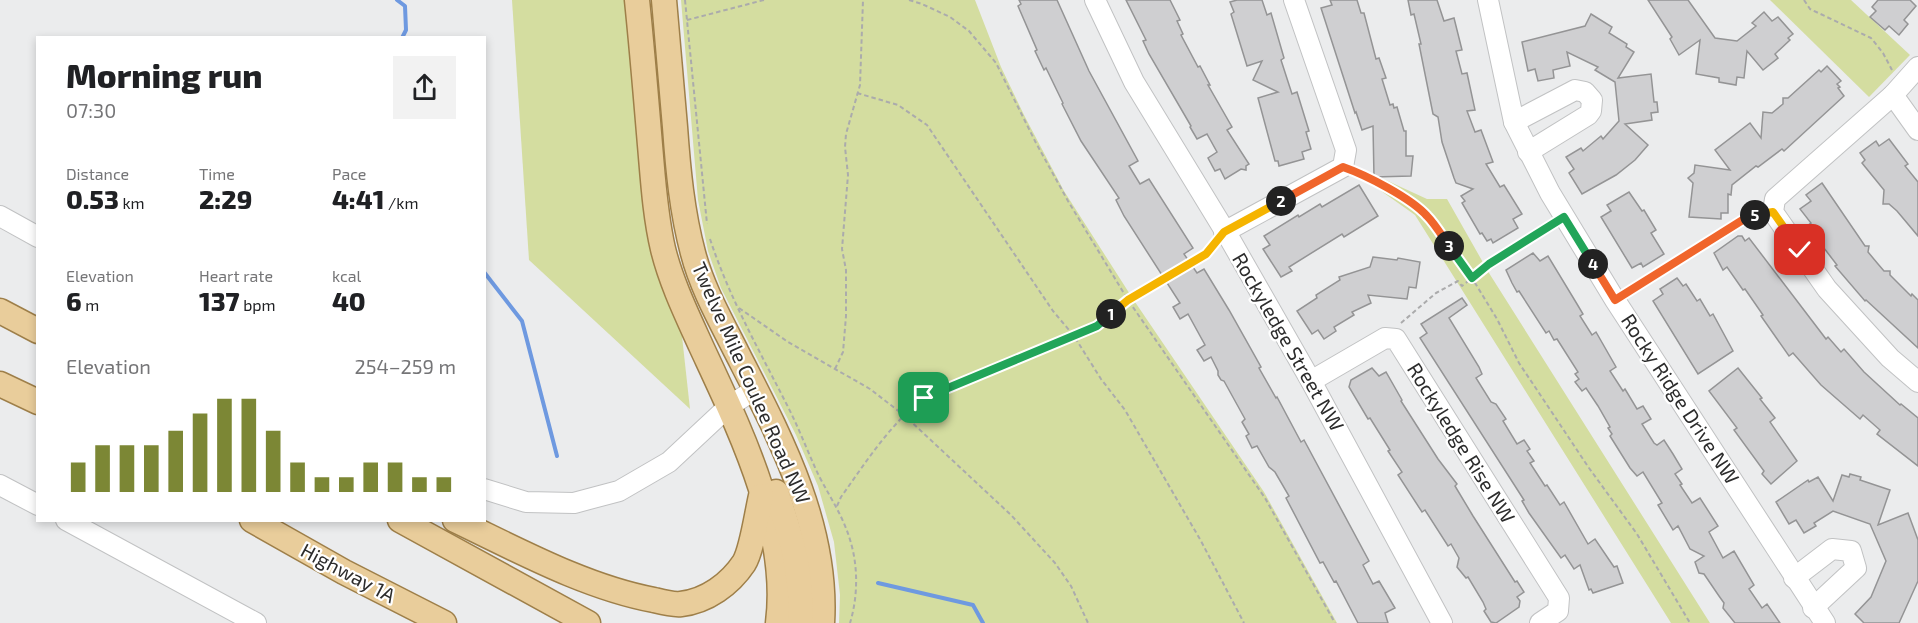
<!DOCTYPE html>
<meta charset="utf-8">
<style>
:root{--surface:#fff;--page:#f2f2f2;--text:#202124;--muted:#757577;--accent:#7c8735}
body{margin:0;font-family:"Exo 2",sans-serif;background:var(--page);color:var(--text);height:100vh;display:flex;flex-direction:column;font-size:22px;white-space:nowrap}
*{box-sizing:border-box;margin:0}
p{font-size:20px;color:var(--muted)}
.icon{flex:none;width:33px;height:33px;fill:none;stroke:currentColor;stroke-width:2;stroke-linecap:round;stroke-linejoin:round}
.map{position:relative;flex:1;overflow:hidden}
.details{position:absolute;left:36px;top:36px;width:450px;height:486px;display:flex;flex-direction:column;background:var(--surface);border-radius:0px;box-shadow:0 3px 9px #0003}
.details>*{flex:none}
.pin{position:absolute;display:grid;place-items:center;width:51px;height:51px;color:#fff;margin:-26px;border-radius:12px;box-shadow:0 3px 9px #0006}
.km{position:absolute;width:30px;height:30px;margin:-15px;border-radius:50%;background:#222;color:#fff;font-size:16px;line-height:30px;text-align:center}
.round{display:grid;place-items:center;flex:none;width:63px;height:63px;border-radius:0px;background:var(--page)}
.summary{display:flex;align-items:center;justify-content:space-between;height:102px;padding:0 30px}
h1{font-size:33px;font-weight:800;line-height:45px}
.stats{display:grid;grid-template-columns:repeat(3,1fr);gap:9px;height:102px;padding:6px 30px}
.stats div{display:grid;align-content:center}
.stats b{font-size:26px;font-weight:800}
.stats small{font-size:16px;font-weight:400}
.stats p{font-size:16px}
.chart{height:168px;padding:12px 30px}
.chart p{display:flex;justify-content:space-between}
.chart svg{width:100%;height:108px;margin-top:6px;stroke:var(--accent);stroke-width:6}
.map>svg:first-child{display:block}
</style>
<div class="map">
<svg width="1918" height="623" viewBox="0 0 1918 623">
<rect width="100%" height="100%" fill="#ebeced"/>
<g fill="#d4dda0">
<polygon points="512,0 645,0 690,409 529,260"/>
<polygon points="681,0 975,0 1001,67 1024,115 1064,191 1133,299 1264,492 1337,623 839,623 840,595 834,542 818,486 796,435 721,288 708,251 698,200"/>
<polygon points="1770,0 1851,0 1910,55 1869,97"/>
<polygon points="1364,170 1427,199 1447,199 1489,273 1710,623 1671,623 1415,215 1360,176"/>
</g>
<g fill="none" stroke-linecap="round" stroke-linejoin="round">
<g stroke="#6e99e0" stroke-width="4">
<polyline points="397,0 405,6 406,30 402,38"/>
<polyline points="484,272 522,321 557,456"/>
<polyline points="878,583 973,605 983,623"/>
</g>
</g>
<g fill="#cfcfd1" stroke="#949495" stroke-width="1.5">
<polygon points="1019,0 1057,0 1089,71 1138,161 1129,166 1140,184 1149,179 1193,248 1184,254 1197,273 1204,269 1229,310 1261,367 1259,368 1276,398 1277,397 1301,442 1304,440 1369,561 1363,565 1373,584 1379,581 1395,608 1385,613 1388,623 1358,623 1336,581 1334,582 1323,562 1320,563 1286,498 1289,496 1275,472 1269,467 1257,446 1252,448 1246,436 1249,434 1242,422 1245,419 1224,381 1221,380 1218,375 1218,371 1211,357 1204,361 1197,350 1205,345 1188,314 1180,319 1173,307 1180,303 1124,216 1116,200 1119,198 1081,141 1062,104 1063,103 1046,68 1044,70 1035,51 1037,50 1018,6 1021,4"/>
<polygon points="1126,0 1170,0 1180,20 1177,21 1183,34 1181,35 1198,67 1200,66 1210,85 1208,85 1232,127 1227,130 1249,164 1246,166 1246,170 1241,169 1225,179 1220,169 1215,171 1208,158 1217,152 1207,134 1197,139 1190,127 1191,126 1149,54 1143,41 1146,40"/>
<polygon points="1237,0 1262,0 1267,15 1271,13 1284,58 1281,60 1292,94 1297,92 1309,131 1306,132 1311,149 1302,152 1304,159 1279,166 1278,161 1275,161 1258,98 1278,92 1253,80 1262,61 1247,66 1231,14 1234,12 1230,2"/>
<polygon points="1330,0 1357,0 1361,13 1364,13 1376,59 1379,58 1386,78 1382,79 1390,105 1393,104 1394,108 1397,107 1404,131 1406,131 1406,156 1413,156 1411,176 1374,177 1373,126 1362,130 1356,112 1355,113 1321,8 1332,5"/>
<polygon points="1408,0 1437,0 1444,21 1454,18 1462,50 1456,51 1462,74 1467,73 1475,110 1467,111 1475,132 1481,130 1493,162 1486,164 1500,187 1504,185 1522,214 1513,219 1518,228 1493,243 1491,239 1487,241 1482,233 1480,234 1462,203 1465,201 1461,196 1473,189 1456,183 1454,178 1442,142 1438,117 1433,114 1419,44 1421,44 1414,14 1411,15"/>
<polygon points="1648,0 1688,0 1715,38 1737,41 1756,26 1752,23 1764,12 1772,21 1778,17 1793,34 1788,38 1790,40 1775,54 1778,58 1763,70 1747,51 1744,78 1737,77 1736,85 1719,82 1719,78 1696,74 1700,40 1679,55 1670,39 1672,37"/>
<polygon points="1878,0 1910,0 1916,6 1904,20 1908,24 1899,35 1889,26 1885,30 1870,17 1876,11 1872,7"/>
<polygon points="1591,14 1612,27 1609,33 1627,44 1626,47 1634,52 1618,78 1651,74 1654,102 1657,102 1658,112 1651,113 1652,120 1625,124 1648,145 1635,160 1616,175 1582,194 1569,173 1574,169 1566,157 1581,148 1583,151 1601,136 1603,139 1619,121 1615,82 1595,70 1598,67 1567,52 1570,66 1553,70 1554,78 1538,81 1535,69 1528,71 1522,42 1585,26"/>
<polygon points="1827,66 1841,81 1837,84 1840,87 1838,88 1844,96 1784,151 1782,149 1758,167 1756,166 1732,185 1731,195 1728,194 1728,213 1721,213 1721,219 1689,217 1693,183 1688,178 1694,173 1695,165 1730,170 1715,150 1750,123 1761,138 1763,112 1772,113 1783,104 1783,98 1788,98 1819,70 1821,72"/>
<polygon points="1889,139 1908,164 1905,166 1918,182 1918,236 1897,211 1889,204 1883,204 1884,190 1862,163 1865,160 1860,153 1876,141 1879,146"/>
<polygon points="1822,183 1865,246 1869,246 1868,252 1878,264 1884,271 1890,271 1890,275 1911,296 1912,294 1918,300 1918,348 1866,300 1865,301 1835,266 1837,265 1807,226 1811,223 1800,209 1811,201 1806,195"/>
<polygon points="1359,185 1378,216 1344,237 1342,234 1289,267 1292,271 1281,277 1263,249 1270,245 1264,236 1298,215 1299,217 1320,204 1322,207"/>
<polygon points="1629,192 1642,211 1644,210 1656,230 1651,233 1664,254 1643,267 1641,263 1632,268 1601,217 1611,211 1607,205"/>
<polygon points="1738,236 1742,236 1745,241 1749,238 1826,339 1828,337 1841,352 1844,349 1864,372 1900,405 1901,404 1918,418 1918,466 1877,434 1880,430 1863,415 1860,419 1821,385 1793,353 1789,356 1761,316 1763,315 1745,289 1743,290 1727,267 1723,270 1714,253"/>
<polygon points="1533,253 1540,261 1548,256 1577,304 1583,314 1580,316 1592,335 1596,332 1616,367 1610,371 1623,391 1625,389 1637,409 1643,406 1651,419 1642,424 1654,443 1657,445 1664,440 1673,454 1682,469 1675,474 1682,484 1680,485 1692,503 1700,498 1718,526 1709,532 1723,558 1734,551 1754,585 1749,589 1762,608 1767,604 1780,623 1735,623 1723,608 1724,603 1719,596 1704,574 1699,573 1695,562 1704,556 1690,549 1678,526 1673,530 1658,505 1662,503 1643,472 1637,476 1630,468 1610,436 1612,434 1608,428 1610,427 1598,406 1586,388 1582,391 1575,382 1579,379 1575,374 1578,372 1557,339 1554,340 1549,331 1546,333 1519,291 1517,292 1512,283 1506,270"/>
<polygon points="1373,257 1397,260 1398,258 1420,262 1416,288 1409,287 1407,299 1368,295 1371,303 1352,312 1354,315 1334,327 1336,331 1324,339 1318,330 1312,334 1297,311 1317,298 1316,295 1340,280 1339,277 1370,267"/>
<polygon points="1677,278 1683,286 1686,284 1697,301 1700,299 1710,316 1713,314 1733,351 1698,374 1653,301 1663,294 1660,289"/>
<polygon points="1462,298 1467,305 1449,318 1479,367 1482,374 1476,378 1491,402 1496,404 1506,419 1503,421 1517,444 1524,440 1530,449 1527,451 1534,461 1530,463 1545,486 1547,485 1560,505 1564,502 1588,544 1595,539 1614,567 1617,566 1623,583 1593,593 1591,589 1589,590 1580,565 1574,569 1565,555 1561,558 1529,513 1522,501 1524,500 1420,338 1427,333 1421,324"/>
<polygon points="1372,368 1379,376 1386,372 1402,400 1401,401 1438,459 1457,484 1455,486 1473,516 1515,582 1517,581 1524,592 1517,597 1520,601 1519,607 1496,623 1491,622 1484,611 1486,609 1483,602 1468,577 1466,578 1457,567 1459,558 1451,544 1448,546 1425,510 1422,512 1398,475 1402,472 1388,451 1390,450 1370,418 1368,419 1349,387 1351,380"/>
<polygon points="1738,368 1762,398 1760,399 1775,418 1770,422 1797,461 1771,484 1762,474 1764,471 1734,430 1737,428 1709,391"/>
<polygon points="1850,474 1861,477 1860,480 1890,490 1878,525 1908,513 1918,540 1918,581 1899,623 1864,623 1855,614 1871,597 1886,561 1870,524 1833,511 1814,523 1816,526 1804,533 1796,520 1789,524 1776,502 1808,480 1809,482 1818,477 1833,501 1842,475 1849,477"/>
</g>
<g fill="none" stroke-linecap="round" stroke-linejoin="round">
<defs>
<g id="minor">
<polyline points="1095,0 1134,82 1231,241 1311,381 1442,623"/>
<polyline points="1488,0 1514,122 1550,193 1615,300 1825,623"/>
<polyline points="1918,67 1893,95 1775,199 1773,212 1827,289 1890,358 1918,382"/>
<polyline points="1893,95 1918,130"/>
<polyline points="1514,122 1575,90 1585,92 1592,100 1591,111 1588,115 1528,152"/>
<polyline points="0,216 38,237"/>
<polyline points="1224,232 1343,167 1346,150 1294,0"/>
<polyline points="1311,381 1385,338 1396,339 1559,598 1558,611 1540,623"/>
<polyline points="0,485 38,505"/>
<polyline points="484,489 526,502 574,503 619,491 669,462 729,406 756,389"/>
<polyline points="66,520 256,623"/>
<polyline points="1794,578 1832,549 1851,551 1856,568 1813,608"/>
</g>
<g id="major">
<path d="M637,0C642,48 646,97 650,145C653,179 655,215 663,249C671,282 687,315 701,346C739,428 790,530 778,623"/>
<path d="M664,0C668,42 671,85 675,127C678,169 682,212 693,253C702,288 721,321 737,353C780,437 828,526 822,623"/>
<polyline points="0,311 38,331"/>
<polyline points="0,384 38,402"/>
<path d="M776,492C791,534 803,577 800,623"/>
<polyline points="252,520 344,572 444,623"/>
<polyline points="400,520 588,623"/>
<path d="M455,520C518,550 585,587 654,600C662,602 673,605 681,604C707,601 730,584 744,563C752,550 757,513 761,496"/>
</g>
</defs>
<use href="#minor" stroke="#c1c2c3" stroke-width="22"/>
<use href="#major" stroke="#9e7f49" stroke-width="27"/>
<g stroke="#ababac" stroke-width="2" stroke-dasharray="4.5 3" stroke-linecap="butt">
<polyline points="685,0 707,224"/>
<polyline points="909,0 922,4 950,17 969,31 996,63 1036,143 1068,201 1128,300 1265,498 1335,623"/>
<polyline points="1804,0 1810,9 1871,38 1883,53 1892,70"/>
<polyline points="687,20 764,0"/>
<polyline points="857,93 898,105 927,125 1053,311 1074,336 1101,379 1125,410 1201,541 1244,623"/>
<polyline points="1357,172 1412,203 1427,215 1472,278 1497,319 1519,363 1589,468 1637,534 1690,623"/>
<path d="M710,239C729,297 759,350 787,405C799,428 808,453 819,476C833,503 846,520 853,551C858,574 857,600 850,623"/>
<polyline points="1627,291 1749,216 1759,214"/>
<polyline points="739,308 788,342 870,389 905,416 1011,515 1055,563 1071,586 1088,623"/>
<polyline points="1401,323 1436,293 1458,281 1462,286 1489,264 1551,225"/>
<polyline points="835,369 843,352 846,316 846,270 842,249 848,175 845,147 846,134 860,85 863,0"/>
<path d="M837,506L841,497C866,462 890,424 924,398L1097,326L1128,300L1206,254L1215,243"/>
</g>
<use href="#minor" stroke="#fff" stroke-width="20"/>
<use href="#major" stroke="#e9cd9b" stroke-width="24"/>
</g>
<g fill="none" stroke-linecap="round" stroke-linejoin="round">
<defs>
<polyline id="split-1" points="924,398 1097,326 1111,314"/>
<polyline id="split-2" points="1111,314 1128,300 1206,254 1224,232 1281,201"/>
<path id="split-3" d="M1281,201L1343,167C1366,175 1411,198 1427,216C1435,224 1442,236 1449,246"/>
<polyline id="split-4" points="1449,246 1472,278 1489,264 1564,217 1593,264"/>
<polyline id="split-5" points="1593,264 1615,300 1749,216 1755,215"/>
<polyline id="split-6" points="1755,215 1773,212 1800,250"/>
</defs>
<use href="#split-1" stroke="#fff" stroke-width="12"/>
<use href="#split-2" stroke="#fff" stroke-width="12"/>
<use href="#split-3" stroke="#fff" stroke-width="12"/>
<use href="#split-4" stroke="#fff" stroke-width="12"/>
<use href="#split-5" stroke="#fff" stroke-width="12"/>
<use href="#split-6" stroke="#fff" stroke-width="12"/>
<use href="#split-1" stroke="#22a559" stroke-width="8"/>
<use href="#split-2" stroke="#f5b400" stroke-width="8"/>
<use href="#split-3" stroke="#f0652b" stroke-width="8"/>
<use href="#split-4" stroke="#22a559" stroke-width="8"/>
<use href="#split-5" stroke="#f0652b" stroke-width="8"/>
<use href="#split-6" stroke="#f5b400" stroke-width="8"/>
</g>
<g text-anchor="middle" stroke-width="4.5" stroke-linejoin="round" paint-order="stroke">
<g font-size="20" fill="#2c2c2c" stroke="#fff">
<text transform="translate(1288 342) rotate(60)" y="7">Rockyledge Street NW</text>
<text transform="translate(751 383) rotate(66)" y="7">Twelve Mile Coulee Road NW</text>
<text transform="translate(1680 399) rotate(57)" y="7">Rocky Ridge Drive NW</text>
<text transform="translate(1461 443) rotate(58)" y="7">Rockyledge Rise NW</text>
<text transform="translate(348 573) rotate(28)" y="7">Highway 1A</text>
</g>
</g>
</svg>
<div class="pin" style="left:924px;top:398px;background:#1e9e55"><svg class="icon" aria-label="arrive" viewBox="0 0 24 24"><path d="M6 21V4h12l-3 4 3 4H6"/></svg></div>
<div class="pin" style="left:1800px;top:250px;background:#d93025"><svg class="icon" aria-label="check" viewBox="0 0 24 24"><path d="M5 12l5 5 9-10"/></svg></div>
<b class="km" style="left:1111px;top:314px">1</b>
<b class="km" style="left:1281px;top:201px">2</b>
<b class="km" style="left:1449px;top:246px">3</b>
<b class="km" style="left:1593px;top:264px">4</b>
<b class="km" style="left:1755px;top:215px">5</b>
<section class="details">
<div class="summary"><div><h1>Morning run</h1><p>07:30</p></div><a class="round"><svg class="icon" aria-label="share" viewBox="0 0 24 24"><path d="M12 15V3M7 8l5-5 5 5M5 13v7h14v-7"/></svg></a></div>
<div class="stats">
<div><p>Distance</p><b>0.53<small> km</small></b></div>
<div><p>Time</p><b>2:29</b></div>
<div><p>Pace</p><b>4:41<small> /km</small></b></div>
</div>
<div class="stats">
<div><p>Elevation</p><b>6<small> m</small></b></div>
<div><p>Heart rate</p><b>137<small> bpm</small></b></div>
<div><p>kcal</p><b>40</b></div>
</div>
<div class="chart"><p><span>Elevation</span>254–259 m</p>
<svg viewBox="0 0 160 44" preserveAspectRatio="none"><path d="M5 44V32M15 44V25M25 44V25M35 44V25M45 44V19M55 44V12M65 44V6M75 44V6M85 44V19M95 44V32M105 44V38M115 44V38M125 44V32M135 44V32M145 44V38M155 44V38"/></svg>
</div>
</section>
</div>
